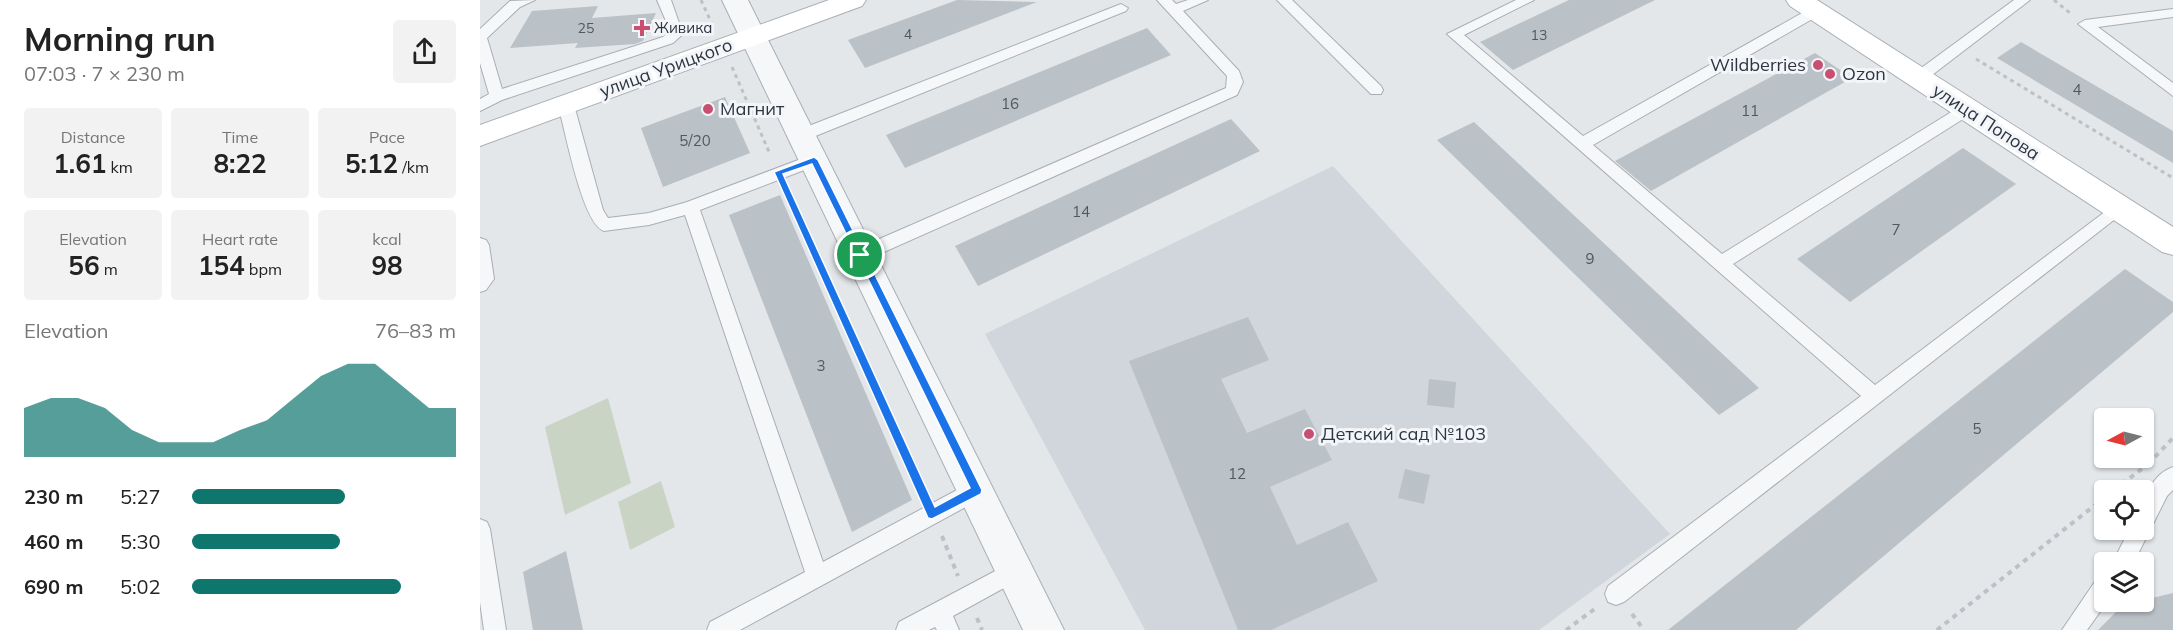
<!DOCTYPE html>
<meta charset="utf-8">
<style>
:root{--surface:#fff;--page:#f2f2f2;--text:#222;--muted:#767676;--accent:#0f766e}
body{margin:0;font-family:Mulish,sans-serif;background:var(--page);color:var(--text);height:100vh;display:flex;flex-direction:column;font-size:22px;white-space:nowrap}
*{box-sizing:border-box;margin:0}
p{font-size:20px;color:var(--muted)}
.icon{flex:none;width:33px;height:33px;fill:none;stroke:currentColor;stroke-width:2;stroke-linecap:round;stroke-linejoin:round}
.map{position:relative;flex:1;overflow:hidden}
.sheet{display:flex;flex-direction:column;background:var(--surface);width:480px}
.sheet>*{flex:none}
.needle{width:39px;rotate:263deg}
.fabs{position:absolute;left:1614px;top:408px;display:grid;gap:12px}
.fabs a{display:grid;place-items:center;width:60px;height:60px;border-radius:6px;background:var(--surface);box-shadow:0 2px 4px #0004;font-size:30px}
.pin{position:absolute;display:grid;place-items:center;width:51px;height:51px;color:#fff;margin:-26px;border:3px solid #fff;border-radius:50%;box-shadow:0 2px 6px #0007}
.round{display:grid;place-items:center;flex:none;width:63px;height:63px;border-radius:6px;background:var(--page)}
.summary{display:flex;align-items:center;justify-content:space-between;height:102px;padding:0 24px}
h1{font-size:33px;font-weight:700;line-height:45px}
.stats{display:grid;grid-template-columns:repeat(3,1fr);gap:9px;height:102px;padding:6px 24px}
.stats div{display:grid;align-content:center;border-radius:6px;background:var(--page);text-align:center}
.stats b{font-size:26px;font-weight:700}
.stats small{font-size:16px;font-weight:400}
.stats p{font-size:16px}
.chart{height:168px;padding:12px 24px}
.chart p{display:flex;justify-content:space-between}
.chart svg{width:100%;height:108px;margin-top:6px;fill:var(--accent);opacity:.7}
ul{padding:0 24px;list-style:none;font-size:20px}
li{display:grid;grid-template-columns:96px 72px 1fr;align-items:center;height:45px}
li i{height:15px;border-radius:8px;background:var(--accent)}
main{display:flex;flex:1;min-height:0}
.map>svg:first-child{display:block}
</style>
<main>
<section class="sheet">
<div class="summary"><div><h1>Morning run</h1><p>07:03 · 7 × 230 m</p></div><a class="round"><svg class="icon" aria-label="share" viewBox="0 0 24 24"><path d="M12 15V3M7 8l5-5 5 5M5 13v7h14v-7"/></svg></a></div>
<div class="stats">
<div><p>Distance</p><b>1.61<small> km</small></b></div>
<div><p>Time</p><b>8:22</b></div>
<div><p>Pace</p><b>5:12<small> /km</small></b></div>
</div>
<div class="stats">
<div><p>Elevation</p><b>56<small> m</small></b></div>
<div><p>Heart rate</p><b>154<small> bpm</small></b></div>
<div><p>kcal</p><b>98</b></div>
</div>
<div class="chart"><p><span>Elevation</span>76–83 m</p>
<svg viewBox="0 0 160 44" preserveAspectRatio="none"><path d="M0 44V24L10 20L20 20L30 24L40 33L50 38L60 38L70 38L80 33L90 29L100 20L110 11L120 6L130 6L140 15L150 24L160 24V44z"/></svg>
</div>
<ul>
<li><b>230 m</b>5:27<i style="width:58%"></i></li>
<li><b>460 m</b>5:30<i style="width:56%"></i></li>
<li><b>690 m</b>5:02<i style="width:79%"></i></li>
</ul>
</section>
<div class="map">
<svg width="1693" height="630" viewBox="0 0 1693 630">
<rect width="100%" height="100%" fill="#e3e7ea"/>
<polygon fill="#d1d6dc" points="853,166 1190,534 1059,630 665,630 505,334"/>
<g fill="#cad4c5">
<polygon points="128,398 151,483 85,515 65,427"/>
<polygon points="181,481 195,527 150,550 138,502"/>
</g>
<g fill="#bac1c7">
<polygon points="477,0 557,2 385,68 368,40"/>
<polygon points="1089,0 1175,0 1033,70 1000,42"/>
<polygon points="118,6 112,18 176,13 163,41 155,44 95,48 98,43 30,48 52,11"/>
<polygon points="667,28 691,55 425,168 406,135"/>
<polygon points="1541,42 1693,131 1693,163 1517,58"/>
<polygon points="1335,53 1372,78 1171,191 1135,161"/>
<polygon points="245,97 270,153 183,187 161,128"/>
<polygon points="751,119 780,151 498,286 475,246"/>
<polygon points="994,122 1279,388 1239,415 957,140"/>
<polygon points="1483,148 1536,184 1370,302 1317,259"/>
<polygon points="300,195 432,500 372,532 249,215"/>
<polygon points="1645,269 1693,302 1693,312 1316,630 1188,630"/>
<polygon points="768,317 789,360 741,379 767,433 825,409 852,460 790,487 817,545 868,522 898,581 791,630 758,630 649,361"/>
<polygon points="949,379 976,382 974,408 947,405"/>
<polygon points="925,469 950,475 944,504 918,498"/>
<polygon points="86,551 103,630 53,630 43,572"/>
<polygon points="1693,593 1693,630 1618,630 1643,605"/>
</g>
<g fill="none" stroke-linecap="round" stroke-linejoin="round">
<defs>
<g id="lane">
<polygon points="55,0 40,7 7,38 22,89 183,37 189,32 189,28 177,0 191,0 203,34 193,43 22,100 0,111 0,99 9,94 0,63 0,29 30,1"/>
<polygon points="677,0 692,0 696,4 708,0 728,0 703,11 759,71 763,82 757,95 386,260 374,260 371,255 374,250 746,88 747,76"/>
<polygon points="797,0 812,0 901,86 903,90 901,94 891,94"/>
<polygon points="1036,0 1054,0 984,35 1103,136 1331,8 1341,8 1341,14 1113,145 1242,254 1481,106 1491,106 1494,110 1491,114 1253,264 1395,385 1634,205 1646,205 1648,209 1144,602 1136,605 1128,602 1125,594 1128,586 1381,396 967,34"/>
<polygon points="1534,0 1550,0 1443,82 1433,82 1431,78 1433,74"/>
<polygon points="641,4 648,8 646,11 328,139 316,139 314,135 316,131"/>
<polygon points="1693,9 1693,17 1618,27 1693,83 1693,96 1598,24 1605,20"/>
<path d="M86,100L94,105L123,210L128,218L169,213L207,202L334,154L342,160L340,164L220,210L343,562L490,483L497,481L504,483L507,490L504,497L260,630H227L230,622L325,572L205,215L169,225L124,231C102,224 85,129 78,105Z"/>
<polygon points="0,238 6,240 9,245 14,279 6,290 0,292"/>
<path d="M1693,467V490L1687,496L1654,562H1633L1649,530H1664C1664,505 1666,477 1693,467Z"/>
<polygon points="0,519 7,522 10,529 26,630 4,630 0,602"/>
<polygon points="536,560 544,563 547,570 544,577 473,616 479,630 457,630 455,627 449,630 416,630 419,622"/>
<polygon points="1624,577 1624,602 1627,602 1607,630 1582,630 1616,580"/>
</g>
<polygon id="street" points="242,0 268,0 584,630 543,630"/>
<g id="secondary">
<polygon points="349,0 386,0 382,6 0,146 0,125"/>
<polygon points="1306,0 1337,0 1693,227 1693,255 1682,252 1310,6"/>
</g>
</defs>
<use href="#lane" stroke="#a8aeb4" stroke-width="2"/>
<use href="#street" stroke="#a8aeb4" stroke-width="2"/>
<use href="#secondary" stroke="#a8aeb4" stroke-width="2"/>
<g stroke="#bdc1c6" stroke-width="3" stroke-dasharray="4 4" stroke-linecap="butt">
<polyline points="221,0 233,26"/>
<polyline points="1574,0 1590,13"/>
<polyline points="1496,59 1693,178"/>
<polyline points="252,67 290,154"/>
<polyline points="307,191 346,278"/>
</g>
<g stroke="#bdc1c6" stroke-width="4" stroke-dasharray="5 5" stroke-linecap="butt">
<polyline points="345,276 443,493"/>
<polyline points="1675,457 1693,438"/>
<polyline points="1634,490 1663,468"/>
<polyline points="462,536 478,576"/>
<polyline points="1152,614 1164,630"/>
<polyline points="497,618 502,630"/>
<polyline points="1086,630 1116,608"/>
<polyline points="1457,630 1624,498"/>
</g>
<use href="#lane" fill="#f6f7f9" fill-rule="evenodd"/>
<use href="#street" fill="#f6f7f9" fill-rule="evenodd"/>
<use href="#secondary" fill="#fff" fill-rule="evenodd"/>
</g>
<path fill="#1a73e8" stroke="#fff" stroke-width="1.5" fill-rule="evenodd" d="M334,157L338,160L502,490L501,494L452,519L448,518L294,172ZM332,164L490,488L455,507L303,174Z"/>
<g fill="#c84f71" stroke="#f3f5f8" stroke-width="2">
<path d="M159 19h6v6h6v6h-6v6h-6v-6h-6v-6h6z"/>
<circle cx="1338" cy="65" r="6"/>
<circle cx="1350" cy="74" r="6"/>
<circle cx="228" cy="109" r="6"/>
<circle cx="829" cy="434" r="6"/>
</g>
<g text-anchor="middle" stroke-width="6" stroke-linejoin="round" paint-order="stroke">
<g font-size="14" fill="#505963">
<text x="106" y="33">25</text>
<text x="428" y="39">4</text>
<text x="1059" y="40">13</text>
</g>
<g font-size="15" fill="#2c3642" stroke="#f3f5f8" text-anchor="start">
<text x="174" y="33">Живика</text>
</g>
<g font-size="15" fill="#505963">
<text x="1597" y="95">4</text>
<text x="530" y="109">16</text>
<text x="1270" y="116">11</text>
<text x="215" y="146">5/20</text>
<text x="601" y="217">14</text>
<text x="1416" y="235">7</text>
<text x="1110" y="264">9</text>
<text x="341" y="371">3</text>
<text x="1497" y="434">5</text>
<text x="757" y="479">12</text>
</g>
<g font-size="18" fill="#2c3642" stroke="#f3f5f8" text-anchor="start">
<text x="1326" y="71" text-anchor="end">Wildberries</text>
<text x="1362" y="80">Ozon</text>
<text x="240" y="115">Магнит</text>
<text x="841" y="440">Детский сад №103</text>
</g>
<g font-size="18" fill="#2c3642" stroke="#f3f5f8">
<text transform="translate(186 68) rotate(-20)" y="6">улица Урицкого</text>
<text transform="translate(1506 122) rotate(33)" y="6">улица Попова</text>
</g>
</g>
</svg>
<div class="fabs">
<a><svg class="needle" viewBox="-14 -14 28 28"><path d="M0-13l5 13h-10z" fill="#e53935"/><path d="M0 13l5-13h-10z" fill="#767676"/></svg></a>
<a><svg class="icon" aria-label="locate" viewBox="0 0 24 24"><circle cx="12" cy="12" r="6"/><path d="M12 2v4M12 18v4M2 12h4M18 12h4"/></svg></a>
<a><svg class="icon" aria-label="layers" viewBox="0 0 24 24"><path d="M12 4l9 5-9 5-9-5zM3 14l9 5 9-5"/></svg></a>
</div>
<div class="pin" style="left:380px;top:255px;background:#1e9e55"><svg class="icon" aria-label="arrive" viewBox="0 0 24 24"><path d="M6 21V4h12l-3 4 3 4H6"/></svg></div>
</div>
</main>
